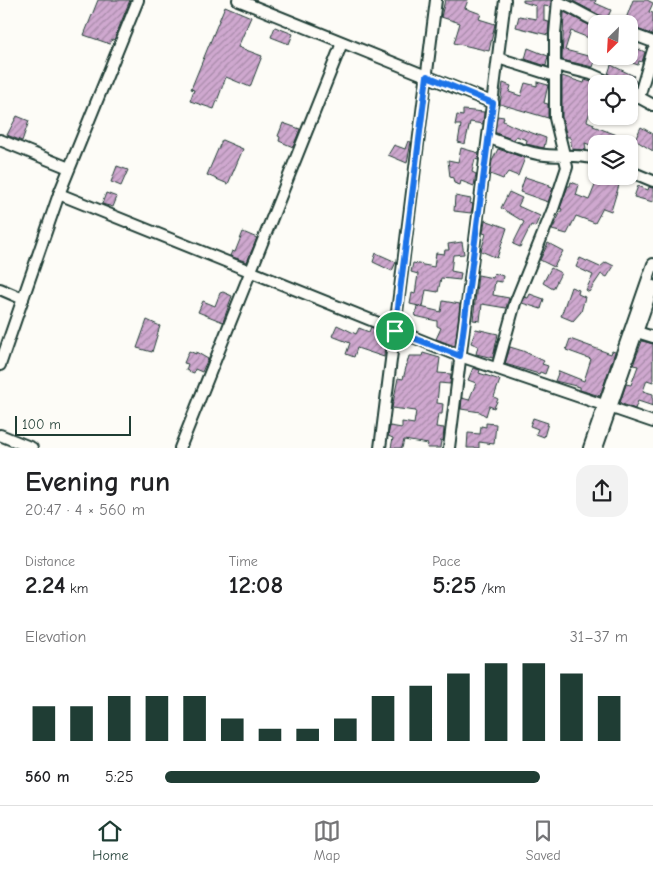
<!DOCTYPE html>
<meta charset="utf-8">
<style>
:root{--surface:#fff;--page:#f2f2f2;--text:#202124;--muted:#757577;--line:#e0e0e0;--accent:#1f3d34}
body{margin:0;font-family:"Comic Neue",sans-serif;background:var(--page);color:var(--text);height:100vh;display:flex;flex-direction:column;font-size:19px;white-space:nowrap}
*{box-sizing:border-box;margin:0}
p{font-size:16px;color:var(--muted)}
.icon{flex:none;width:28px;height:28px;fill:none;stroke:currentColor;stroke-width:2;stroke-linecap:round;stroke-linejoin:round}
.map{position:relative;height:448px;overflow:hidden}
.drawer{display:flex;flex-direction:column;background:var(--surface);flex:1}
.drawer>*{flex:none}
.needle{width:32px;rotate:204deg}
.controls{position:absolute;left:588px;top:15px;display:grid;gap:10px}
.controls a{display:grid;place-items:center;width:50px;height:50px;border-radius:10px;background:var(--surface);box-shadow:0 1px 4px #0004;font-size:25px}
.scale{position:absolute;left:15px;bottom:12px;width:116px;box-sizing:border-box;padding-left:5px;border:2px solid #1f3d34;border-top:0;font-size:14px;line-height:18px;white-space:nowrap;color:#1f3d34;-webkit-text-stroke:4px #fdfcf7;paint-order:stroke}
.pin{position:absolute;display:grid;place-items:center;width:42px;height:42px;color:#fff;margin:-21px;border:2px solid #fff;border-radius:50%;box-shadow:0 1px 5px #0007}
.round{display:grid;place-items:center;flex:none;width:52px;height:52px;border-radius:15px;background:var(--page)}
.headline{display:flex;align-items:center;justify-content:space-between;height:85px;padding:0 25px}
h1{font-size:28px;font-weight:600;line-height:38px}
.stats{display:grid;grid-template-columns:repeat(3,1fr);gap:8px;height:85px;padding:5px 25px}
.stats div{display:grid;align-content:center}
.stats b{font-size:25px;font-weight:600}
.stats small{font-size:14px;font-weight:400}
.stats p{font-size:14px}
.chart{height:140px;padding:10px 25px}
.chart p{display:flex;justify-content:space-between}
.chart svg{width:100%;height:90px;margin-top:5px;stroke:var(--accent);stroke-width:6}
ul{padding:0 25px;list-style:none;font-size:16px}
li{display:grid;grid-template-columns:80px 60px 1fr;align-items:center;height:38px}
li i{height:12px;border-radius:6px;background:var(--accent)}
.dock{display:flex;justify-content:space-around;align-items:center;height:70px;border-top:1px solid var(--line);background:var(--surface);font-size:14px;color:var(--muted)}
.dock a{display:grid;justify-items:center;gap:2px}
.dock .selected{color:var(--accent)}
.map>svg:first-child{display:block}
</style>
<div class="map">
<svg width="653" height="448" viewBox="0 0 653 448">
<defs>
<pattern id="building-hatch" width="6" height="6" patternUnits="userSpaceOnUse" patternTransform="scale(1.25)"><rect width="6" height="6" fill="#cfa8cf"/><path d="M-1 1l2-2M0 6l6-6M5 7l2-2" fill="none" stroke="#a78aa9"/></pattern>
</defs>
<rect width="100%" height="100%" fill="#fdfcf7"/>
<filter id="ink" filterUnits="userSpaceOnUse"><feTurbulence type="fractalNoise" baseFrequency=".02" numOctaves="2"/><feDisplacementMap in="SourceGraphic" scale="10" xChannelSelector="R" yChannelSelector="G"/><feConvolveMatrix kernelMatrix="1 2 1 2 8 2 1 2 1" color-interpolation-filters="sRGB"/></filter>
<g filter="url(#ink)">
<g fill="url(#building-hatch)" stroke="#1f3d34" fill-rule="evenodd">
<polygon points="98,0 130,0 114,40 112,39 110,44 84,35"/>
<polygon points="445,0 468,0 465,8 481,14 479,19 495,24 489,51 454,43 460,23 441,17"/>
<polygon points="523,0 551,0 551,7 544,6 544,21 549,22 548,35 516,27 519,16 536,19 536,6 523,2"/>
<polygon points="571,0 596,0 595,3 611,10 607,19"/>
<polygon points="633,0 647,0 653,3 649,12 653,13 653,35 624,24"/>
<polygon points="225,6 251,17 238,47 262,56 250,87 226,77 214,109 190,101 194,90 191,89"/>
<path d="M564,12L596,29V58L593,67L562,60ZM571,31L594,40L588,56L565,50Z"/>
<polygon points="275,27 293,34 289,44 271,37"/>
<polygon points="528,48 548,56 546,66 525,59"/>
<polygon points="636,48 645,52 642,62 639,61 638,65 616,57 629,56 629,49 635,51"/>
<polygon points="611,65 634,76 632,79 636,81 635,87 629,84 620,84 616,78 608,74"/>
<polygon points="562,76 584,83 585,80 594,83 592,88 596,90 596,106 592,105 587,121 594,124 593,126 625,138 623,144 596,144 596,147 585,143 586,150 572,149 570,137 567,137 562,117"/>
<polygon points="537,82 548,85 544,103 548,104 548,118 500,104 503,83 511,86 509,92 521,96 525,83 537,86"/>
<polygon points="463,110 484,112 483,124 470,122 465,144 458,142 461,125 455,125 457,115 463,116"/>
<polygon points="17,116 29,121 22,141 7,135"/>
<polygon points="497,116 504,117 503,121 513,126 546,138 544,148 526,144 527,140 516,136 514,140 498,134 495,132"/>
<polygon points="283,123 300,129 293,147 279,141 280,137 278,136"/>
<polygon points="641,127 653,134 653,151 635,140"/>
<polygon points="222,140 243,149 228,184 207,175"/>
<polygon points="408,141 411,142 407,163 388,155 394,145 405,149"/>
<polygon points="461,148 479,153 478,160 475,159 472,172 476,174 474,186 461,181 460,185 454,183 453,178 450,177 448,160 458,162"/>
<polygon points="498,149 525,158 518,176 508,172 503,179 490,174 492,161"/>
<polygon points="117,166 128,170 121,186 111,182"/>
<polygon points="525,177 550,185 549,187 553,188 548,202 520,192"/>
<polygon points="599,179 619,185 611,211 603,208 595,223 576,216 567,234 552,230 562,209 560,208 568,186 570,186 571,182 579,185 576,195 589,200 596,183 598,184"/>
<polygon points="638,186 648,190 649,187 653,188 653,202 634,197"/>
<polygon points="509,192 522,198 518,206 540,216 535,227 531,225 520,247 513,244 524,222 501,208"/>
<polygon points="106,193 117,197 113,207 102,204"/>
<polygon points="455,196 471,199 470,203 473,204 471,213 454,211"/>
<polygon points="485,220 507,228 497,258 481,251 486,234 483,233"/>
<polygon points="243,232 257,238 247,262 230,256 232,251 235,252"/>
<polygon points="462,242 464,254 453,255 451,271 461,273 460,280 441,278 438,292 426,290 423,307 410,304 412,293 415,294 418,274 411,272 413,263 434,267 436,253 444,254 445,250 449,250 448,244"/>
<polygon points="548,243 563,251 554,267 540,260"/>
<polygon points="376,253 396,262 392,271 373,262"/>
<polygon points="580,258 600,267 606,262 614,266 607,277 601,274 589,292 586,290 593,275 576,267"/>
<polygon points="551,268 561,273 553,289 543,283"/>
<polygon points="494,273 503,276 502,282 495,281 493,295 509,298 506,308 482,304 480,321 473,320 478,275 493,278"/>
<polygon points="571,287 579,290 578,294 585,297 581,312 573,321 561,316"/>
<polygon points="223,292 232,296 223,322 198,312 203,301 215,306 220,293"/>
<polygon points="530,294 544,299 541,309 522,303 525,297 528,298"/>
<polygon points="443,301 460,304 455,346 436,339 441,328 437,326 437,321 415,316 417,306 441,312"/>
<polygon points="147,320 160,326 152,352 137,348"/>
<polygon points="337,325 356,334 359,328 369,332 371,327 378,330 375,339 385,343 384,357 357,348 354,357 346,354 350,343 332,336"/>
<polygon points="476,329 498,334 493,358 476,354 478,346 471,343"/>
<polygon points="570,339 611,354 612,351 615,352 600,396 580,390 580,387 555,381 559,371 584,381 591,359 566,350"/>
<polygon points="642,341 653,344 653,382 647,380 643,391 653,394 653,406 638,401 635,409 620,403 626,384 631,385 638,366 633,365"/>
<polygon points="510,347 523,351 544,361 542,364 548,366 545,374 540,372 539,374 505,364"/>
<polygon points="189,351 196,354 196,352 208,359 202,372 195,369 194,373 186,370 188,364 184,363"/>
<polygon points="423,353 440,358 438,373 451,374 450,384 439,383 437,403 443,404 442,414 438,414 436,427 444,428 443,441 441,440 440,448 427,448 428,444 404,440 402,448 391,448 393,438 388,436 390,426 402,428 402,422 414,424 416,411 392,408 398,378 403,379 409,356 422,356"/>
<polygon points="473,368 480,370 479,373 500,380 494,397 498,399 494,408 489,406 486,416 480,412 461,409 462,398 469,400 476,383 468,380"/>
<polygon points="533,418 548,423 544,437 536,434 538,429 530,426"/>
<polygon points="486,423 496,424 494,444 479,442 479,448 467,448 468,433 480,434 481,426 486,427"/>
</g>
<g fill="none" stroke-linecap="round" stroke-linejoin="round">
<defs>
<g id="minor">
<polyline points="238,0 493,103"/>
<path d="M558,2C574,8 587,18 603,24"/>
<polyline points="629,33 653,42"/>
<polyline points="498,58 555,76"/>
<polyline points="555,65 591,74 613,84"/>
<polyline points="629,92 653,105"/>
<polyline points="639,97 653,50"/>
<path d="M489,138C505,143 521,151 538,154C559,158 574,153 596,159"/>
<polyline points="0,140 69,168"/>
<polyline points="629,171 653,181"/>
<polyline points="59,194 460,356 653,422"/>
<polyline points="0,289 23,299"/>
<polyline points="637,332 653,337"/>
<polyline points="0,365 59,194 138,0"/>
<polyline points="497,368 515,303 553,209 567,167 555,118 555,34 558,0"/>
<polyline points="0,435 32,448"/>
<polyline points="180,448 342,43"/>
<polyline points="380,448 436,0"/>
<polyline points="449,448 505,0"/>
<polyline points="589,448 653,264"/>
<polyline points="597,448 653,286"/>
</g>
</defs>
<use href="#minor" stroke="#1f3d34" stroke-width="14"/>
<use href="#minor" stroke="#fdfcf7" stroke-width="10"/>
</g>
</g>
<g fill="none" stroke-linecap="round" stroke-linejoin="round" filter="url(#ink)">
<defs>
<polygon id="route" points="427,76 493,103 460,356 395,331"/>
</defs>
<use href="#route" stroke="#fff" stroke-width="10"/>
<use href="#route" stroke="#1a73e8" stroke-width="6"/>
</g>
</svg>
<div class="controls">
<a><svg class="needle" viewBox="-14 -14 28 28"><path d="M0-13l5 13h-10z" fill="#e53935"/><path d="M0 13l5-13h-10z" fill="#757577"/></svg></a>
<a><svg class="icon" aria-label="locate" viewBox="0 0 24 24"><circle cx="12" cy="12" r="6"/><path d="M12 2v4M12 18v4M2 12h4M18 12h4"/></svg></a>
<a><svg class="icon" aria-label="layers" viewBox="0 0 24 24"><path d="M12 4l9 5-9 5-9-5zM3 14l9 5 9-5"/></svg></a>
</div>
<div class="scale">100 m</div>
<div class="pin" style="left:395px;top:331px;background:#1e9e55"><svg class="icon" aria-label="arrive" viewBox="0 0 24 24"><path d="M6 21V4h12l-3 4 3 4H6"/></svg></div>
</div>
<section class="drawer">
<div class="headline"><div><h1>Evening run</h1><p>20:47 · 4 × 560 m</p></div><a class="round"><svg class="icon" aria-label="share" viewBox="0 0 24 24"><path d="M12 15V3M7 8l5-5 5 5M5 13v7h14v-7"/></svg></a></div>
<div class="stats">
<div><p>Distance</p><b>2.24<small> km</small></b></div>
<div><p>Time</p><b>12:08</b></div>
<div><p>Pace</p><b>5:25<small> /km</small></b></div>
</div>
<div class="chart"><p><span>Elevation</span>31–37 m</p>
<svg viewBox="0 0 160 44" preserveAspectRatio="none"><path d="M5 44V27M15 44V27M25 44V22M35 44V22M45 44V22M55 44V33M65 44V38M75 44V38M85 44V33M95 44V22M105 44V17M115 44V11M125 44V6M135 44V6M145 44V11M155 44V22"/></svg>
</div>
<ul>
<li><b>560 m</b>5:25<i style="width:81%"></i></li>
</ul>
</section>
<nav class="dock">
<a class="selected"><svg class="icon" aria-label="home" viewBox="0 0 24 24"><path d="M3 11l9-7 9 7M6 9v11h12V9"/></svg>Home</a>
<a><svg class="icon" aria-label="map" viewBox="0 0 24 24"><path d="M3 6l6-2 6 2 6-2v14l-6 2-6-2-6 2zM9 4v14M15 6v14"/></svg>Map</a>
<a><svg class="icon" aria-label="saved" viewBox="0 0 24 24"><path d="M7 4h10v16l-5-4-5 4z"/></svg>Saved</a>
</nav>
